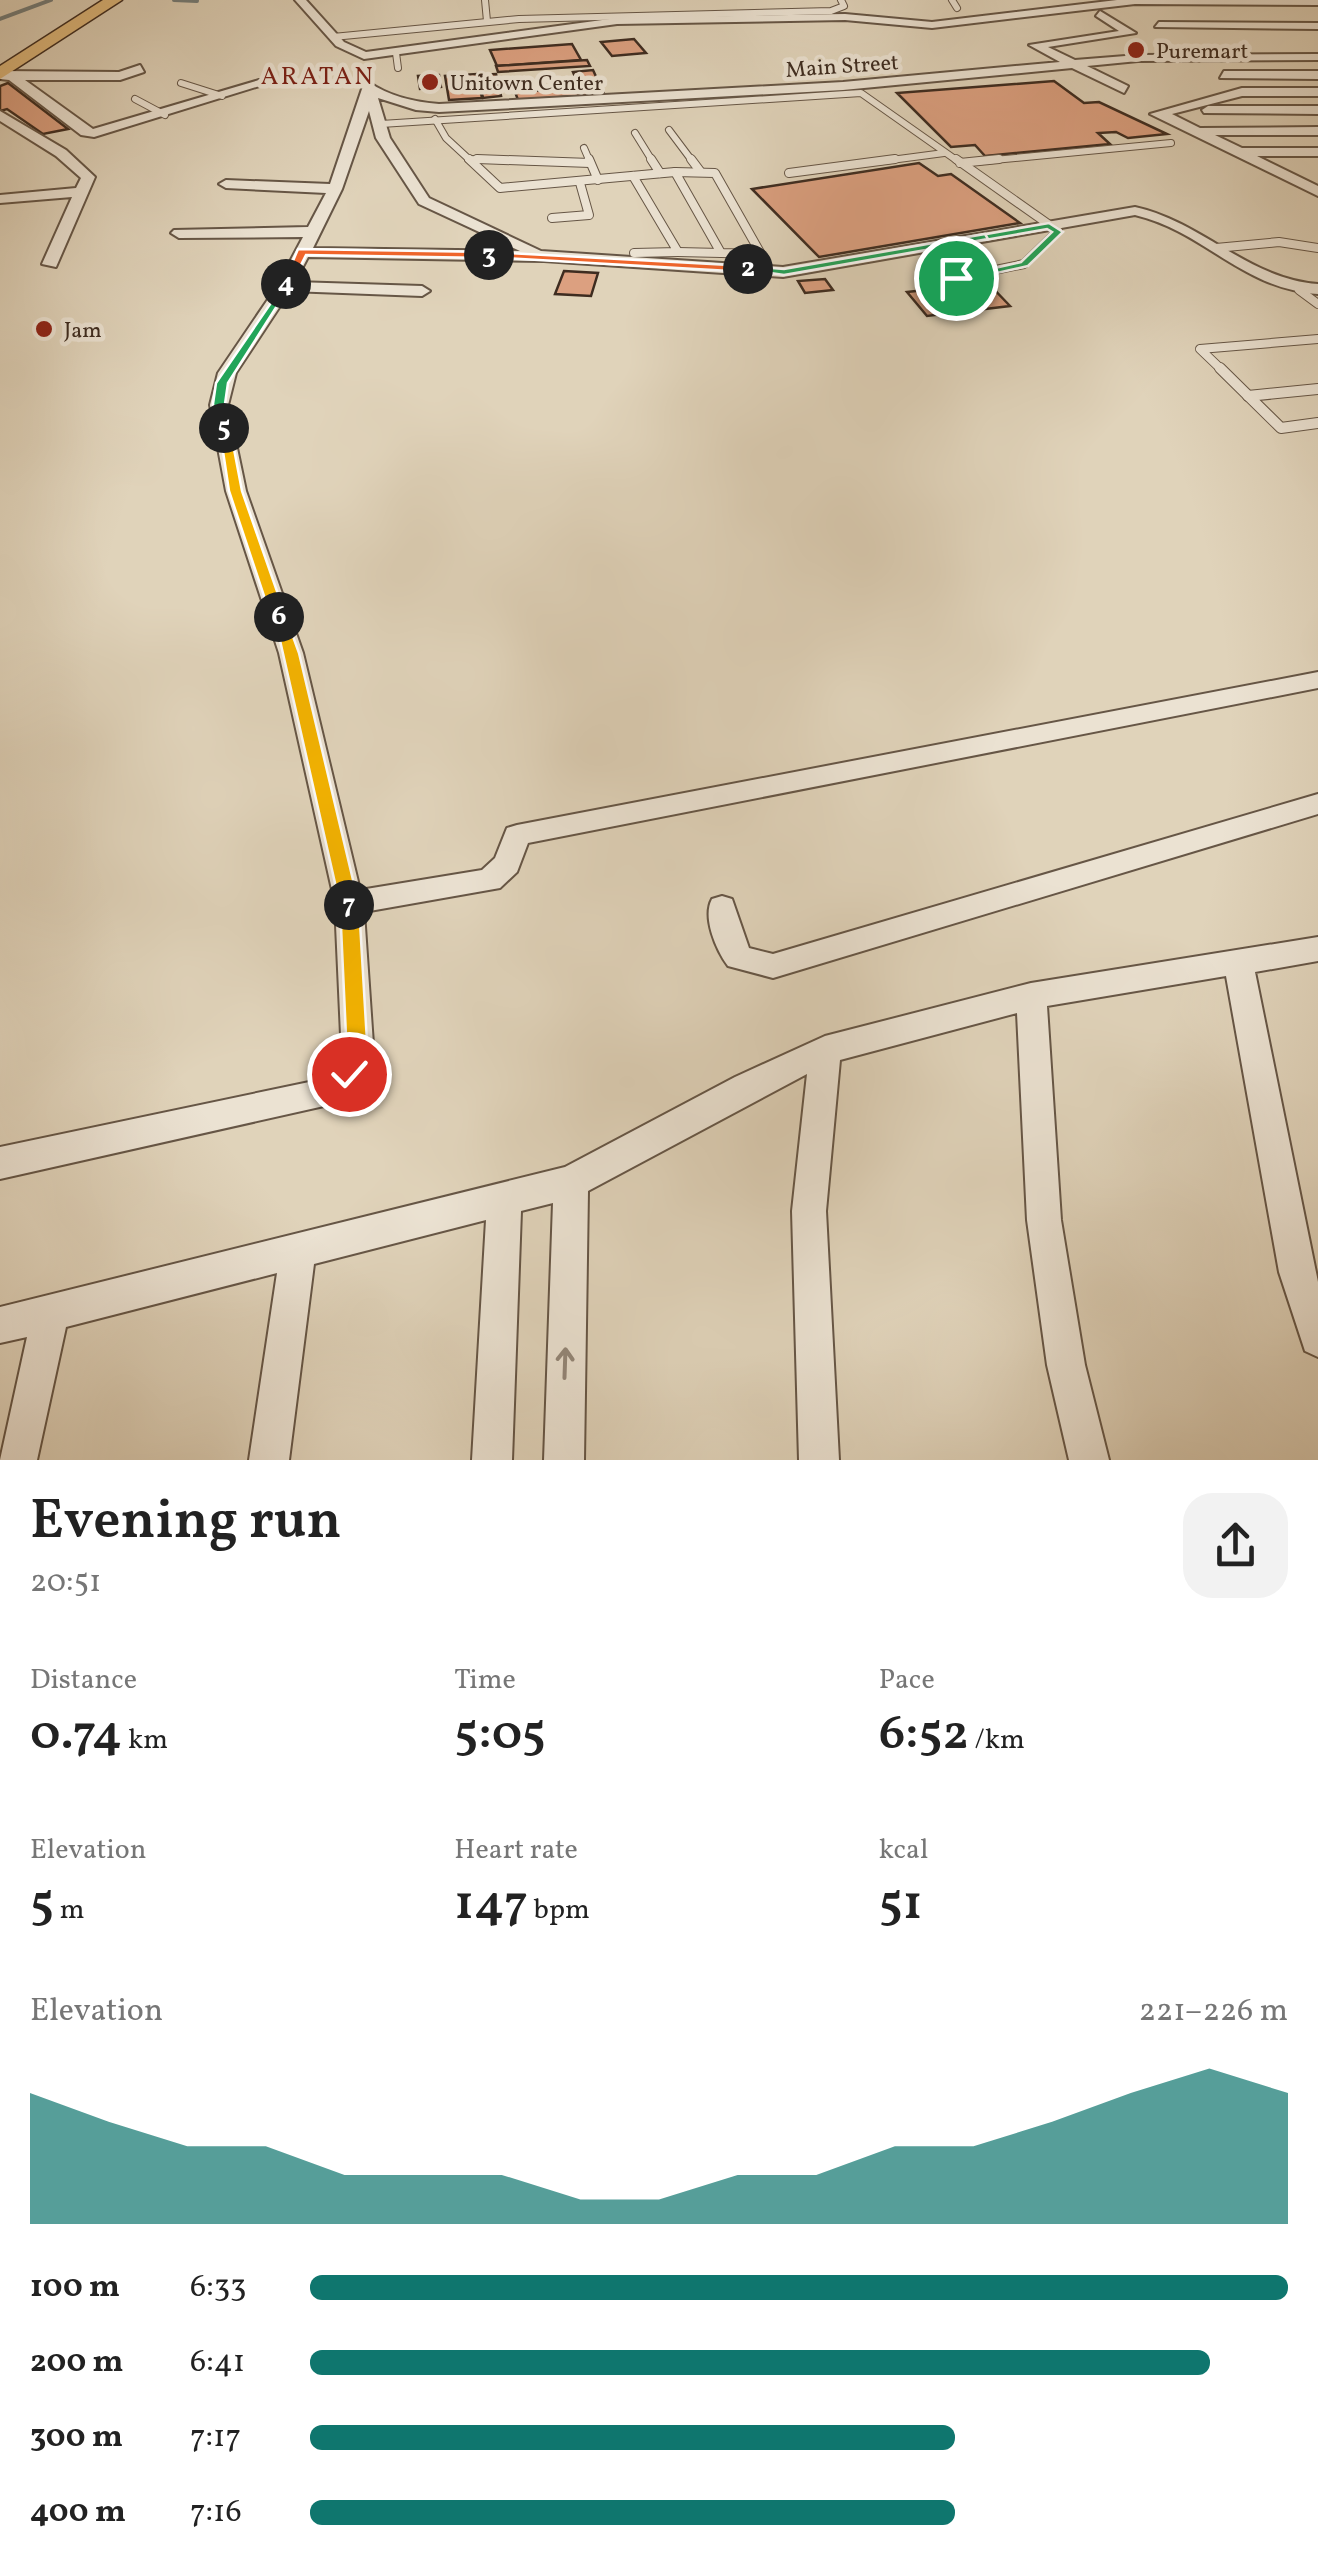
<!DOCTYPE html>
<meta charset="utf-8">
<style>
:root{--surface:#fff;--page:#f2f2f2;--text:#222;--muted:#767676;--accent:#0f766e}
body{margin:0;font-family:Vollkorn,serif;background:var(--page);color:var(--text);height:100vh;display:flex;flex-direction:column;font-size:38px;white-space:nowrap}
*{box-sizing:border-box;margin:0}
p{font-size:32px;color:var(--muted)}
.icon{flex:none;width:55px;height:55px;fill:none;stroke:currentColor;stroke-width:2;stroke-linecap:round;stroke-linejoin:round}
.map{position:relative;height:1460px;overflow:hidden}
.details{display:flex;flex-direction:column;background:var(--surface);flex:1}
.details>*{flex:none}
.pin{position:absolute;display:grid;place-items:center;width:85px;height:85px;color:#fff;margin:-42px;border:5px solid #fff;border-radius:50%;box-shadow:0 2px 10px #0007}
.km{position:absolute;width:50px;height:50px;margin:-25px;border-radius:50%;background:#222;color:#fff;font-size:28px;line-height:50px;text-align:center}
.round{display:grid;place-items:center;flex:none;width:105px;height:105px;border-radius:30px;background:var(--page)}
.overview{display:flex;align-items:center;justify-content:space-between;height:170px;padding:0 30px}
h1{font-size:55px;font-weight:600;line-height:75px}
.figures{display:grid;grid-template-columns:repeat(3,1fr);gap:15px;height:170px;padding:10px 30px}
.figures div{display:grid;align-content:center}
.figures b{font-size:50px;font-weight:600}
.figures small{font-size:28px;font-weight:400}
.figures p{font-size:28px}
.chart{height:280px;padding:20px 30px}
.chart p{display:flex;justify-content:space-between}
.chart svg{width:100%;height:180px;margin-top:10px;fill:var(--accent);opacity:.7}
ul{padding:0 30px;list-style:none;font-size:32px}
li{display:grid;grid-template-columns:160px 120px 1fr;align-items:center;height:75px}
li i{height:25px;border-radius:12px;background:var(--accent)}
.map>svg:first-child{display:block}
</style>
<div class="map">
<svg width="1318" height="1460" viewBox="0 0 1318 1460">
<rect width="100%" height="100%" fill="#e0d3ba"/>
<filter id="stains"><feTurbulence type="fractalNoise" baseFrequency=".002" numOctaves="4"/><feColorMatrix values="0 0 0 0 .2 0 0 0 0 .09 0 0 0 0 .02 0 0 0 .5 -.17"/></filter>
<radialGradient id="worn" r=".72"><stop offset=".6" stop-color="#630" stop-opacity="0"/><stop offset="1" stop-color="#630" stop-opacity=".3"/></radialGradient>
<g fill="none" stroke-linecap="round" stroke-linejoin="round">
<g stroke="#747e7c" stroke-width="4">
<polyline points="174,0 197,1"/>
<polyline points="0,19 51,0"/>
</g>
</g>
<g fill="#dca080" stroke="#3e2c20" stroke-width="2.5">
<polygon points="634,39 646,53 612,56 601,42"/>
<polygon points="572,44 581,60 497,66 490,50"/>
<polygon points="587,60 590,66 498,72 496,66"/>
<polygon points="593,70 604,94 518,100 515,92 580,88 573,72"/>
<polygon points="477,74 482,98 449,100 445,76"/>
<polygon points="496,74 501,96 483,98 478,75"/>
<polygon points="439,75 441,87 420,89 418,76"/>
<polygon points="1054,81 1084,103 1099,102 1167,134 1128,138 1116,132 1098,133 1110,144 985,156 975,145 951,147 897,93"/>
<polygon points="8,83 68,129 43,134 7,109 0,111 0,86"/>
<polygon points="919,163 938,176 951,174 1020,223 819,257 752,189"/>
<polygon points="564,271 598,273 591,296 555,294"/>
<polygon points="825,279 833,290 805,293 798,281"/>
<polygon points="988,283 1010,306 927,316 907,292"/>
</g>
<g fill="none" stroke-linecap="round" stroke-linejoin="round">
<defs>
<g id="lane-far2">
<polyline points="485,0 487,21"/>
<polyline points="952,0 957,8"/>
<polyline points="333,37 519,19 831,11 844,6 841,0"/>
<polyline points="396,53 398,68"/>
<polyline points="181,83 222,96"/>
<polyline points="135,99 165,115"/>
<polyline points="435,119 446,138 472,162"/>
<polyline points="381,124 861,93 959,162"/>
<polyline points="669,130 693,162"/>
<polyline points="635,133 653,162"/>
<polyline points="584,148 590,162"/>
<polyline points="468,159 553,162"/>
<polyline points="876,162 944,153"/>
<polyline points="973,162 1171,143"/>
</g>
<g id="lane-far1">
<polyline points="469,159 500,188 675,172"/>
<polyline points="477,159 590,163"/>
<polyline points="589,159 598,180"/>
<polyline points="651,159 660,173"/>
<polyline points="691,159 700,171"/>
<polyline points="956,159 1058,231 1024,264 956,278"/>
<polyline points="960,163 999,159"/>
<polygon points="675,172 715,173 761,254 721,253"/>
<polyline points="789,173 895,159"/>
<polyline points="633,176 678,252 634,253"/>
<polyline points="552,218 589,215 580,183"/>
<polyline points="1216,248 1279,242 1318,248"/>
<polyline points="678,252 721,253"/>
<polyline points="1299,290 1318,304"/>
<polyline points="1223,371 1200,349 1318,339"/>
</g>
<g id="lane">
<polyline points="1220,368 1281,428 1318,423"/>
<polyline points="1248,396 1318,389"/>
</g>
<g id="street">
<polygon points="295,0 306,0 344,42 366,52 617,18 845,14 932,22 1117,0 1318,0 1318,5 1135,4 932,28 845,20 617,24 364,59 336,46"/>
<path d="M1100,11L1136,33L1048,47L1075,60L1138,55L1318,54V60L1138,61L1087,66L1128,86L1124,93L1072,68L843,90L439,112L416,110L378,98L390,138L429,198L541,251L783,267L1135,207C1203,222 1248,279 1318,284V294C1240,288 1206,232 1135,215L783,277L544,261L308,257L295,282L422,286L430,291L422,296L290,291L236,373L228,405L246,491L303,653L360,890L482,870L495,858L507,828L517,825L1318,672V688L528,843L517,872L500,888L364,912L374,1059L360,1084L333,1104L0,1179V1147L314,1081L342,1057L335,903L279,653L226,491L210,405L218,373L277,286L303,237L179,238L171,233L174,230L308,227L326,193L226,188L219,184L226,180L330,184L363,86L369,82C388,96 414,102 439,104L843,82L1060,62L1029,45L1119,31L1096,16ZM369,111L376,138L419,204L520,251L313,248L342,189Z"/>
<polygon points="1159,22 1318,23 1318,29 1155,27"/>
<polygon points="140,65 144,72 120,80 25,80 93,129 259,80 269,83 94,137 81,135 9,80 0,79 0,71 119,72"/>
<polygon points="1224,71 1318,71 1318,79 1220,78"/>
<polygon points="1242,88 1318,88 1318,96 1242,96 1172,114 1200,128 1318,127 1318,135 1215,135 1242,148 1318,148 1318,156 1257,156 1318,186 1318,196 1150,114"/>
<polygon points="1208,106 1318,106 1318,114 1204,113 1202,110"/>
<polygon points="0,111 66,150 95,177 56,267 42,264 72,197 0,203 0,195 76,188 81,178 56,156 0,121"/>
<path d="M1318,794V814L773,978L728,966C716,950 702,917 712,899L722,896L732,899L749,948L773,954Z"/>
<polygon points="1318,937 1318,961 1255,972 1318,1282 1318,1357 1305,1351 1279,1272 1226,976 1047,1006 1061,1220 1085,1365 1109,1460 1069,1460 1047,1365 1027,1220 1017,1013 840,1060 826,1211 839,1460 799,1460 792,1211 807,1074 588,1191 584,1460 544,1460 553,1203 521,1211 512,1460 472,1460 486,1220 314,1264 289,1460 249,1460 277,1273 66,1327 37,1460 0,1460 27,1337 0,1343 0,1307 565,1167 735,1077 825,1036 1031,983"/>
</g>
<polygon id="primary" points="103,0 122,0 0,79 0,66"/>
</defs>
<use href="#lane-far2" stroke="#665646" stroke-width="8"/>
<use href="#lane-far1" stroke="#665646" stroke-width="10"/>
<use href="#lane" stroke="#665646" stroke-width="12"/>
<use href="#street" stroke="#665646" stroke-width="4"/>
<use href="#primary" stroke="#3e2c20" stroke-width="3"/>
<use href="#lane-far2" stroke="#ebe2d2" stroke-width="6"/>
<use href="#lane-far1" stroke="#ebe2d2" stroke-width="8"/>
<use href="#lane" stroke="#ebe2d2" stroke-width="10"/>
<use href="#street" fill="#ebe2d2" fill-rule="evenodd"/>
<use href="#primary" fill="#e0ba7d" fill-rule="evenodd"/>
</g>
<defs><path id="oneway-shaft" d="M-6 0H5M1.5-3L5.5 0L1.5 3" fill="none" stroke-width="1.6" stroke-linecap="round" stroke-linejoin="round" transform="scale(2.5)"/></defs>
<use stroke="#948779" href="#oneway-shaft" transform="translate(565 1363) rotate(-88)"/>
<polygon fill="#22a559" stroke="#fff" stroke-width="2.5" points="1049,223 1063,232 1028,266 956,282 951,278 1021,262 1052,232 1047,229 985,240 981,235"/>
<polygon fill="#22a559" stroke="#fff" stroke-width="2.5" points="985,234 988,239 784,275 743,269 748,266 784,269"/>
<polygon fill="#f0652b" stroke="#fff" stroke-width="2.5" points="489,252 748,266 754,269 748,272 485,257"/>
<polygon fill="#f0652b" stroke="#fff" stroke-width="2.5" points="298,249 489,252 494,255 489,258 306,255 290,287 282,287"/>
<polygon fill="#22a559" stroke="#fff" stroke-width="2.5" points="286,281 291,284 228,383 225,404 230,428 219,430 213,404 216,383"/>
<polygon fill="#f5b400" stroke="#fff" stroke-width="2.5" points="219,425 230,428 242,491 286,617 284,621 271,617 229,491"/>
<polygon fill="#f5b400" stroke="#fff" stroke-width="2.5" points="274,614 286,617 299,653 359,905 349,912 340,905"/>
<polygon fill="#f5b400" stroke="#fff" stroke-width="2.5" points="349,897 359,905 368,1059 357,1081 349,1083 339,1074 347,1058 340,905"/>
<g fill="#8f2418" stroke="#ebe2d2" stroke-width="4">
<circle cx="1136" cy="50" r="10"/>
<circle cx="430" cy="82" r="10"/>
<circle cx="44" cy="329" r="10"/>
</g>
<g text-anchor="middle" stroke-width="9" stroke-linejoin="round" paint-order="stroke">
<g font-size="22" fill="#3e2c20" stroke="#ebe2d2" text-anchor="start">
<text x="1156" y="58">Puremart</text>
<text x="450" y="90">Unitown Center</text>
<text x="64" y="337">Jam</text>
</g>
<g font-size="22" fill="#3e2c20" stroke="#ebe2d2">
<text transform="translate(842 65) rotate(-4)" y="8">Main Street</text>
</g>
<g font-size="25" letter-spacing="2.5" fill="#7a1f14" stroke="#ebe2d2">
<text x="318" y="84">ARATAN</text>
</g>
</g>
<rect width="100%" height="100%" filter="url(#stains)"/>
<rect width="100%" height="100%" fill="url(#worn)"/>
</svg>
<div class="pin" style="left:956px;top:278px;background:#1e9e55"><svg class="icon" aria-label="arrive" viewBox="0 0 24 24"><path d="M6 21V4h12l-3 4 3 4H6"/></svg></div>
<div class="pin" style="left:349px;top:1074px;background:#d93025"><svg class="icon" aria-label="check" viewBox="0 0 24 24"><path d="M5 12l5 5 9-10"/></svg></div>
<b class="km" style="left:748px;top:269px">2</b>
<b class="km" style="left:489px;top:255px">3</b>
<b class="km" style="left:286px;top:284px">4</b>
<b class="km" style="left:224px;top:428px">5</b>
<b class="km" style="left:279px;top:617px">6</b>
<b class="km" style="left:349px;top:905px">7</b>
</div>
<section class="details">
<div class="overview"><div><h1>Evening run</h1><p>20:51</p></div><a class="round"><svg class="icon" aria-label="share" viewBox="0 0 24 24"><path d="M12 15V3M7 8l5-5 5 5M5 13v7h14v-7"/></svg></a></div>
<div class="figures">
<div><p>Distance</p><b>0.74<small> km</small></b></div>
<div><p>Time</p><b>5:05</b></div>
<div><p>Pace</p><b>6:52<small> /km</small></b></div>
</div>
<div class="figures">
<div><p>Elevation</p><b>5<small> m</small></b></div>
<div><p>Heart rate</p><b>147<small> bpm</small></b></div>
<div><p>kcal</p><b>51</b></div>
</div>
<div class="chart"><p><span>Elevation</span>221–226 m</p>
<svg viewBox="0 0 160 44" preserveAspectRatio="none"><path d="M0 44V12L10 19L20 25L30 25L40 32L50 32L60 32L70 38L80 38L90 32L100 32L110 25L120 25L130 19L140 12L150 6L160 12V44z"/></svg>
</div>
<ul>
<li><b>100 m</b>6:33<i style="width:100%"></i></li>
<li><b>200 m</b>6:41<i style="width:92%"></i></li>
<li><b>300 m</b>7:17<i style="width:66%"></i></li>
<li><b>400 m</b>7:16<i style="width:66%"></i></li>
</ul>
</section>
